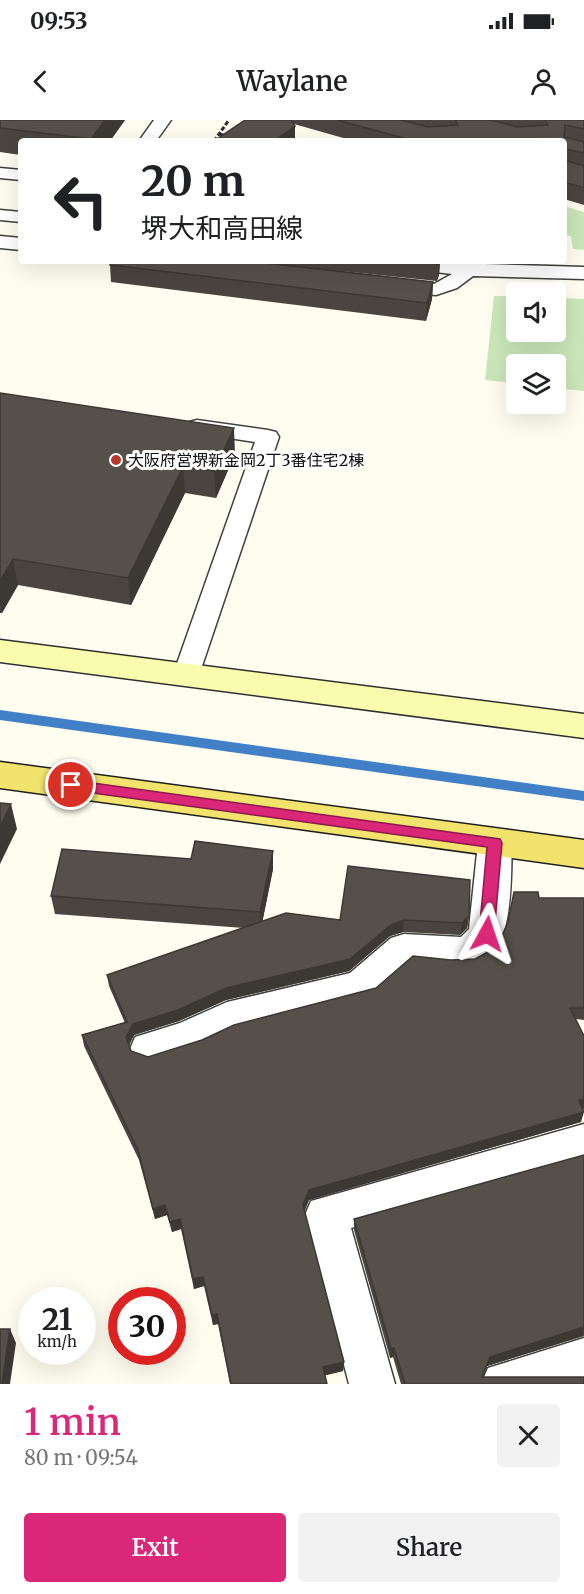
<!DOCTYPE html>
<meta charset="utf-8">
<style>
body{margin:0;font-family:Merriweather,"Noto Sans JP",serif;background:#f2f2f2;color:#202124;height:100vh;display:flex;flex-direction:column;font-size:22px;white-space:nowrap}
*{box-sizing:border-box;margin:0}
p{font-size:20px;color:#757577}
.icon{flex:none;width:33px;height:33px;fill:none;stroke:currentColor;stroke-width:2;stroke-linecap:round;stroke-linejoin:round}
.map{position:relative;height:1264px;overflow:hidden}
.details{display:flex;flex-direction:column;background:#fff;flex:1}
.details>*{flex:none}
.hud{position:absolute;left:18px;top:18px;width:549px;height:126px;border-radius:6px;box-shadow:0 6px 24px #0002;background:#fff;color:#202124;overflow:hidden}
.tools{position:absolute;left:506px;top:162px;display:grid;gap:12px}
.tools a{display:grid;place-items:center;width:60px;height:60px;border-radius:6px;background:#fff;box-shadow:0 6px 24px #0002;font-size:30px}
.speed{position:absolute;left:18px;top:1167px;display:flex;gap:12px;font-size:30px;font-weight:700;text-align:center}
.speed>*{display:grid;place-content:center;width:78px;height:78px;border-radius:50%;background:#fff;box-shadow:0 6px 24px #0002;line-height:1}
.speed small{font-size:15px;font-weight:400}
.speed .limit{border:9px solid #d22;background:#fff;color:#111}
.pin{position:absolute;display:grid;place-items:center;width:51px;height:51px;color:#fff;margin:-26px;border:3px solid #fff;border-radius:50%;box-shadow:0 2px 6px #0007}
.me{position:absolute;width:66px;margin:-33px;rotate:5deg;stroke-linejoin:round;filter:drop-shadow(0 0 4px #0008)}
.turn{display:flex;align-items:center;gap:21px;height:126px;padding:0 24px;font-size:27px}
.turn .icon{width:78px;height:78px;stroke-width:2.5}
.turn b{display:block;font-size:42px;line-height:51px}
.round{display:grid;place-items:center;flex:none;width:63px;height:63px;border-radius:6px;background:#f2f2f2}
.overview{display:flex;align-items:center;justify-content:space-between;height:102px;padding:0 24px}
h1{font-size:36px;font-weight:600;line-height:45px;color:#db2777}
.action{display:flex;gap:12px;margin-top:auto;padding:12px 24px}
.action a{flex:1;height:69px;border-radius:6px;background:#db2777;color:#fff;font-size:24px;font-weight:600;line-height:69px;text-align:center}
.action a+a{background:#f2f2f2;color:#202124}
.status{display:flex;justify-content:space-between;align-items:center;height:42px;padding:0 30px;background:#fff;direction:ltr}
.status svg{height:16px;fill:currentColor}
header{display:flex;justify-content:space-between;align-items:center;height:78px;padding:0 24px;background:#fff;font-size:27px;font-weight:600}
.map>svg:first-child{display:block}
.green{fill:#cbe7ba}
.lines{fill:none;stroke-linecap:round;stroke-linejoin:round}
.stream{fill:#417fc6;fill-rule:evenodd}
.lane-casing{stroke:#414141;stroke-width:3}
.street-casing{stroke:#414141;stroke-width:3}
.secondary-casing{stroke:#303030;stroke-width:3}
.primary-casing{stroke:#1f1f1f;stroke-width:3}
.path{stroke:#303030;stroke-width:3;stroke-dasharray:4.5 2;stroke-linecap:butt}
.lane{fill:#fff;fill-rule:evenodd}
.street{fill:#fff;fill-rule:evenodd}
.secondary{fill:#f9fbad;fill-rule:evenodd}
.primary{fill:#f1e36c;fill-rule:evenodd}
.wall{fill:#4a4540}
.shaded-wall{fill:#3c3834}
.building{fill:#56504a;stroke:#3c3834;stroke-width:1.5}
.route{fill:#db2777;stroke:#8e194d;stroke-width:1.5}
.poi-dot{fill:#b7392d;stroke:#fff;stroke-width:2}
.labels{text-anchor:middle;dominant-baseline:central;stroke-width:6;stroke-linejoin:round;paint-order:stroke}
.poi-label{font-size:16px;fill:#0e0e0e;stroke:#fff;text-anchor:start}
</style>
<div class="status"><b>09:53</b><svg viewBox="0 0 49 12"><path d="M0 12V9h3v3zM5 12V6h3v6zM10 12V3h3v9zM15 12V0h3v12zM26 1h20v11H26zM47 4h2v5h-2z"/></svg></div>
<header><svg class="icon" aria-label="back" viewBox="0 0 24 24"><path d="M15 5l-7 7 7 7"/></svg>Waylane<svg class="icon" aria-label="person" viewBox="0 0 24 24"><circle cx="12" cy="8" r="4"/><path d="M4 21q1-7 8-7t8 7"/></svg></header>
<div class="map">
<svg width="584" height="1264" viewBox="0 0 584 1264">
<rect width="100%" height="100%" fill="#fefdef"/>
<g class="green">
<path d="M564 86 584 92V130L573 129 571 116 564 115Z"/>
<path d="M494 176H516V212H555V178L584 179V271L555 268V244H516V263L485 260Z"/>
</g>
<g class="lines">
<path class="stream" d="M0 590 584 671V681L0 600Z"/>
<defs>
<g id="lane">
<path d="M154 0H171L156 21H139Z"/>
<path d="M0 48 21 50V60L0 58Z"/>
<path d="M0 90 21 92V102L0 100Z"/>
<path d="M0 116 21 118V130L0 128Z"/>
<path d="M385 141 584 147V159L473 156 457 168 436 175 390 171 387 167 397 161 434 164 452 154 394 147Z"/>
<path d="M197 300 268 310 276 312 279 317 199 555 195 561 186 564 177 561 173 555 255 322 189 312 186 307 189 302Z"/>
</g>
<g id="street">
<path d="M495 709 507 713 512 723C510 758 516 838 472 848 454 852 430 846 411 845L374 877 361 882 234 914 202 929 149 946 135 941 130 929 135 917 180 903 227 882 350 853 391 818 404 814 461 817 469 809 478 723 483 713Z"/>
<path d="M584 1004V1042L351 1108 395 1264H349L305 1095 311 1081Z"/>
<path d="M584 1218V1264H481L488 1248Z"/>
</g>
<path id="secondary" d="M0 520 584 594V618L0 542Z"/>
<path id="primary" d="M0 642 584 720V748L0 668Z"/>
</defs>
<use href="#lane" class="lane-casing"/>
<use href="#street" class="street-casing"/>
<use href="#secondary" class="secondary-casing"/>
<use href="#primary" class="primary-casing"/>
<g class="path">
<path d="M219 14 228 16"/>
<path d="M214 21 229 0"/>
</g>
<use href="#lane" class="lane"/>
<use href="#street" class="street"/>
<use href="#secondary" class="secondary"/>
<use href="#primary" class="primary"/>
</g>
<g class="wall">
<path d="M0 0H125L110 21H21V35L0 32Z"/>
<path d="M245 0H584V85L564 79V21H354L294 4Z"/>
<path d="M112 141H440L439 155 437 161 331 150 433 162 432 179 426 201 111 162 110 145Z"/>
<path d="M0 273 235 334 216 378 185 373 131 485 18 465 2 493H0Z"/>
<path d="M191 739 273 749 262 802 469 796 467 808 460 815 403 812 390 816 349 851 226 880 179 901 134 915 129 925 131 931 148 937 376 868 451 840 475 839 490 831 539 778H584V900L576 899 583 989 581 1002 309 1080 304 1091 344 1242 343 1251 325 1255 327 1264H230L218 1204 213 1205 204 1166 194 1169 181 1109 172 1112 167 1095 155 1099 139 1040 84 926 82 915 125 903 109 866 107 855 244 808 55 794 51 776Z"/>
<path d="M584 1035V1216L487 1246 483 1257 584 1264H401L393 1237 390 1238 354 1110V1099Z"/>
</g>
<g class="shaded-wall">
<path d="M105 0H125L110 21H92L91 19Z"/>
<path d="M295 6V21H274Z"/>
<path d="M440 141 439 155 437 161 439 144Z"/>
<path d="M433 162 432 179 426 201 427 183Z"/>
<path d="M234 308 235 334 216 378 214 351Z"/>
<path d="M183 347 185 373 131 485 128 458Z"/>
<path d="M13 439 18 465 2 493 0 483V461Z"/>
<path d="M11 684 17 709 0 744V707Z"/>
<path d="M273 731V749L261 809 260 792Z"/>
<path d="M469 796 467 808 460 815 462 803Z"/>
<path d="M404 800 403 812 390 816 349 851 226 880 179 901 134 915 128 928 126 917 133 904 391 805Z"/>
<path d="M584 979V989L576 992 579 981Z"/>
<path d="M584 992 581 1002 309 1080 303 1096V1085L309 1070Z"/>
<path d="M165 1085 167 1095 155 1099 153 1089Z"/>
<path d="M180 1099 181 1109 172 1112 170 1102Z"/>
<path d="M203 1157 204 1166 194 1169 193 1159Z"/>
<path d="M217 1194 218 1204 213 1205 212 1195Z"/>
<path d="M584 1207 583 1216 487 1246 480 1264 490 1237Z"/>
<path d="M10 1209 16 1223 10 1264H2Z"/>
<path d="M394 1228 393 1237 390 1238 391 1229Z"/>
<path d="M344 1242 343 1251 323 1256V1247Z"/>
</g>
<g class="building">
<path d="M0 0H105L91 19 0 8Z"/>
<path d="M245 0H291L295 6 274 21H214Z"/>
<path d="M337 0H401L428 7 458 5 455 0H491L517 7 548 5 545 0H584V9L565 5 564 17 584 22V33L565 29 564 40 584 46V68L564 62V21H414Z"/>
<path d="M112 141H248L433 162 427 183 110 145Z"/>
<path d="M409 141H440L439 144Z"/>
<path d="M0 273 234 308 214 351 183 347 128 458 13 439 0 461Z"/>
<path d="M0 683 11 684 0 707Z"/>
<path d="M195 721 273 731 260 792 51 776 62 729 191 739Z"/>
<path d="M348 746 470 760 469 796 462 803 404 800 391 805 350 839 226 868 178 890 133 904 126 917 131 931 148 937 202 920 234 905 376 868 413 836 451 840 475 839 490 831 501 818 508 802 514 772H538L539 778H584V888H570L584 916V979L579 981 584 992 309 1070 303 1085 344 1242 323 1247 327 1264H231L217 1194 212 1195 203 1157 193 1159 180 1099 170 1102 165 1085 153 1089 138 1030 82 915 127 902 107 855 286 793 340 800Z"/>
<path d="M584 1035V1207L490 1237 482 1257H584V1264H405L394 1228 391 1229 354 1099Z"/>
<path d="M0 1209H10L2 1264H0Z"/>
</g>
<path class="route" d="M71 660 500 719 502 723 494 814 487 821 479 814 487 727 71 670 64 665Z"/>
<circle class="poi-dot" cx="116" cy="340" r="6"/>
<g class="labels">
<g class="poi-label">
<text x="128" y="340">大阪府営堺新金岡2丁3番住宅2棟</text>
</g>
</g>
</svg>
<div class="tools">
<a><svg class="icon" aria-label="sound" viewBox="0 0 24 24"><path d="M4 9h4l5-4v14l-5-4H4zM17 9q2 3 0 6"/></svg></a>
<a><svg class="icon" aria-label="layers" viewBox="0 0 24 24"><path d="M12 4l9 5-9 5-9-5zM3 14l9 5 9-5"/></svg></a>
</div>
<div class="speed"><div>21<small>km/h</small></div><div class="limit">30</div></div>
<div class="pin" style="left:71px;top:665px;background:#d93025"><svg class="icon" aria-label="arrive" viewBox="0 0 24 24"><path d="M6 21V4h12l-3 4 3 4H6"/></svg></div>
<svg class="me" style="left:487px;top:814px" viewBox="-20 -20 40 40"><path d="M0-17L14 15 0 8-14 15z" fill="#db2777" stroke="#fff" stroke-width="4"/></svg>
<div class="hud">
<div class="turn"><svg class="icon" aria-label="left" viewBox="0 0 24 24"><path d="M17 20v-9H6M10 6l-5 5 5 5"/></svg><div><b>20 m</b>堺大和高田線</div></div>
</div>
</div>
<section class="details">
<div class="overview"><div><h1>1 min</h1><p>80 m · 09:54</p></div><a class="round"><svg class="icon" aria-label="close" viewBox="0 0 24 24"><path d="M6 6l12 12M18 6L6 18"/></svg></a></div>
<div class="action"><a>Exit</a><a>Share</a></div>
</section>
